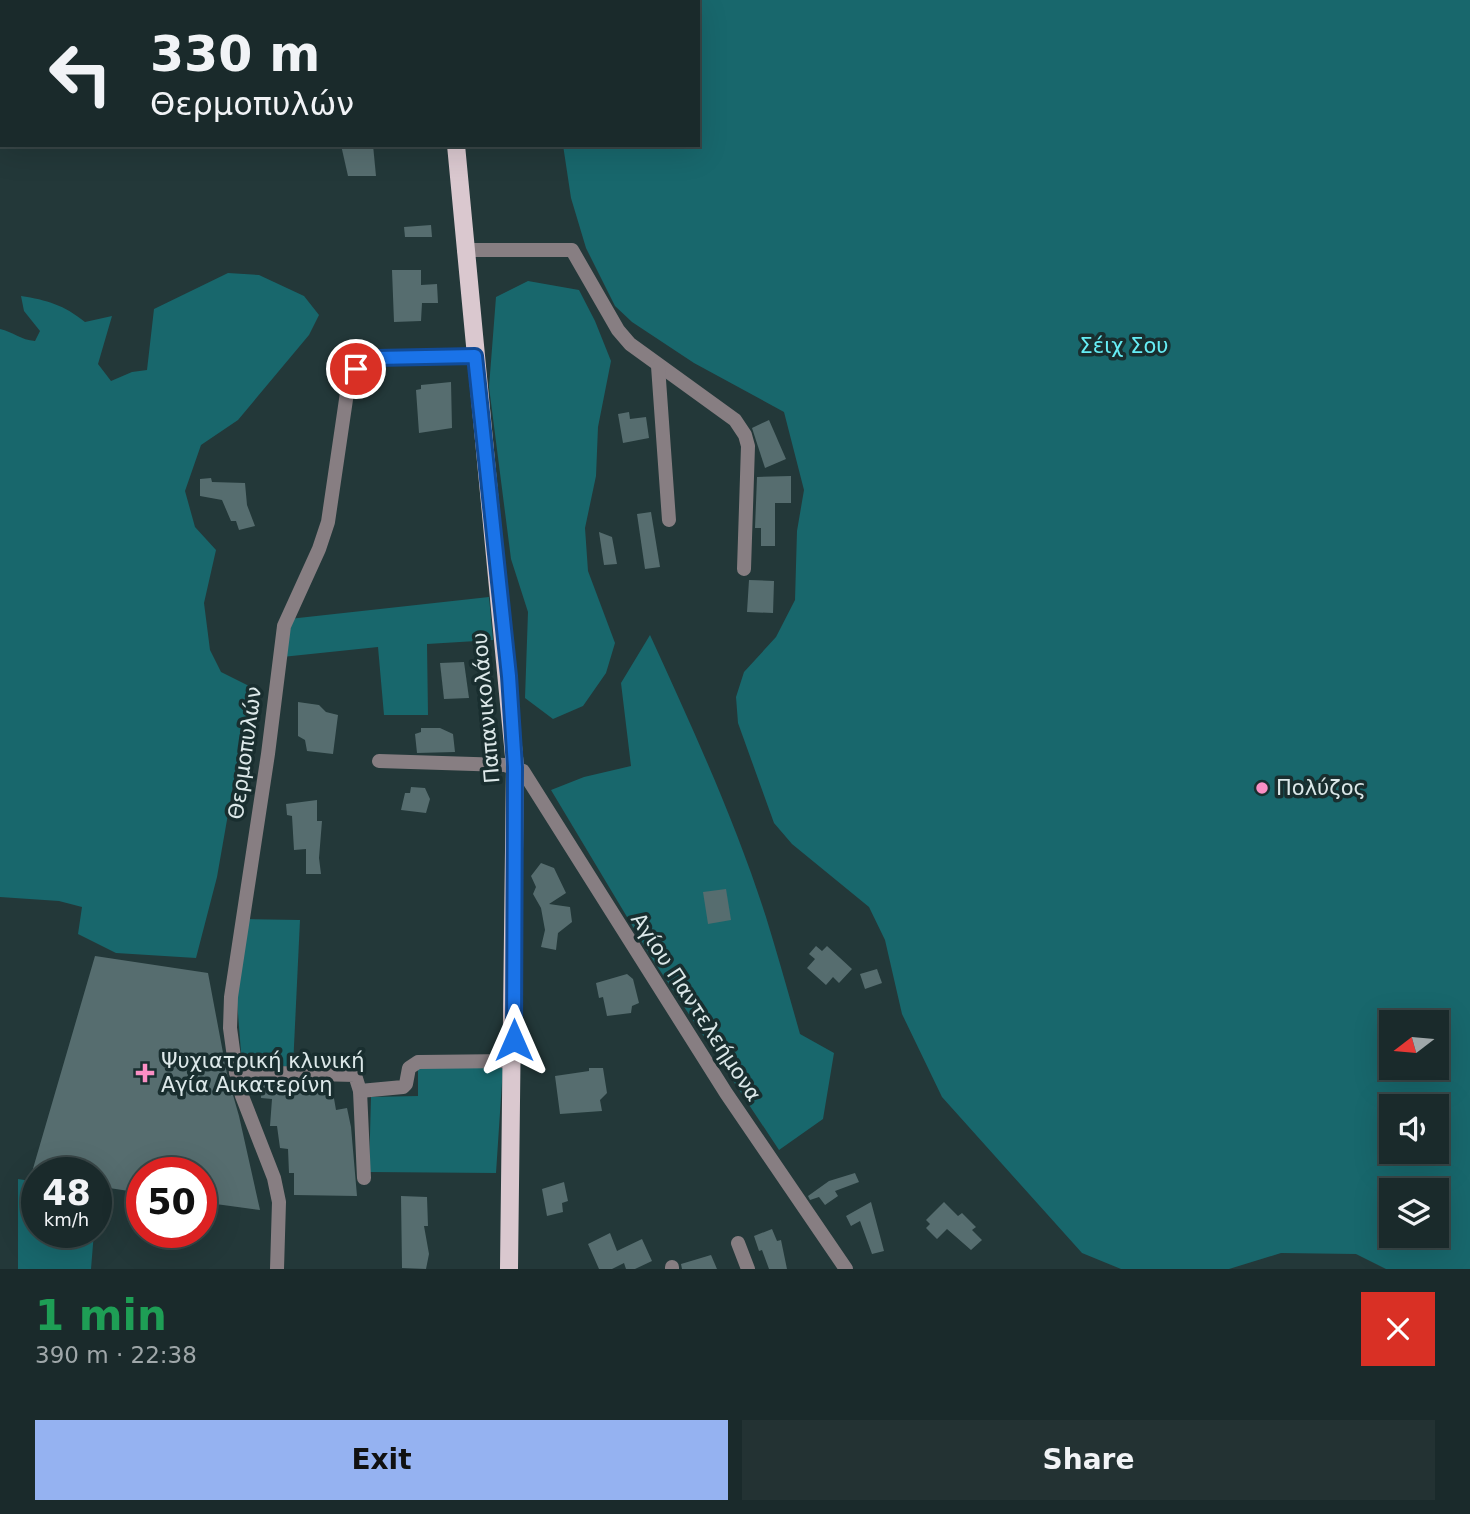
<!DOCTYPE html>
<meta charset="utf-8">
<style>
body{margin:0;font-family:"DejaVu Sans",sans-serif;background:#233233;color:#f1f3f6;height:100vh;display:flex;flex-direction:column;font-size:26px;white-space:nowrap}
*{box-sizing:border-box;margin:0}
p{font-size:23px;color:#9fa7a9}
.icon{flex:none;width:38px;height:38px;fill:none;stroke:currentColor;stroke-width:2;stroke-linecap:round;stroke-linejoin:round}
.map{position:relative;height:1269px;overflow:hidden}
.drawer{display:flex;flex-direction:column;background:#1a2a2b;flex:1}
.drawer>*{flex:none}
.banner{position:absolute;left:0px;top:0px;width:700px;height:147px;box-shadow:0 7px 28px #0002,0 0 0 2px #384647;background:#1a2a2b;color:#f1f3f6;overflow:hidden}
.needle{width:46px;rotate:254deg}
.fabs{position:absolute;left:1379px;top:1010px;display:grid;gap:14px}
.fabs a{display:grid;place-items:center;width:70px;height:70px;border-radius:0px;background:#1a2a2b;box-shadow:0 7px 28px #0002,0 0 0 2px #384647;font-size:35px}
.speed{position:absolute;left:21px;top:1157px;display:flex;gap:14px;font-size:35px;font-weight:700;text-align:center}
.speed>*{display:grid;place-content:center;width:91px;height:91px;border-radius:50%;background:#1a2a2b;box-shadow:0 7px 28px #0002,0 0 0 2px #384647;line-height:1}
.speed small{font-size:18px;font-weight:400}
.speed .limit{border:10px solid #d22;background:#fff;color:#111}
.pin{position:absolute;display:grid;place-items:center;width:60px;height:60px;color:#fff;margin:-30px;border:4px solid #fff;border-radius:50%;box-shadow:0 2px 7px #0007}
.me{position:absolute;width:77px;margin:-38px;rotate:0deg;stroke-linejoin:round;filter:drop-shadow(0 0 5px #0008)}
.turn{display:flex;align-items:center;gap:24px;height:147px;padding:0 35px;font-size:32px}
.turn .icon{width:91px;height:91px;stroke-width:2.5}
.turn b{display:block;font-size:49px;line-height:60px}
.round{display:grid;place-items:center;flex:none;width:74px;height:74px;border-radius:0px;background:#233233}
.head{display:flex;align-items:center;justify-content:space-between;height:119px;padding:0 35px}
h1{font-size:42px;font-weight:800;line-height:52px;color:#1e9e55}
.action{display:flex;gap:14px;margin-top:auto;padding:14px 35px}
.action a{flex:1;height:80px;border-radius:0px;background:#95b2f1;color:#111;font-size:28px;font-weight:800;line-height:80px;text-align:center}
.action a+a{background:#233233;color:#f1f3f6}
.map>svg:first-child{display:block}
.green{fill:#18676c;fill-rule:evenodd}
.building{fill:#566d6f}
.lines{fill:none;stroke-linecap:round;stroke-linejoin:round}
.minor{stroke:#877e82;stroke-width:14}
.major{stroke:#dac8cf;stroke-width:18}
.route-casing{stroke:#114b97;stroke-width:18}
.route{stroke:#1a73e8;stroke-width:12}
.poi-dot{fill:#fb8fc4;stroke:#192e2f;stroke-width:2.5}
.labels{text-anchor:middle;dominant-baseline:central;stroke-width:7;stroke-linejoin:round;paint-order:stroke}
.park-label{font-size:21px;fill:#66edf5;stroke:#192e2f}
.street-label{font-size:21px;fill:#dce8e9;stroke:#192e2f}
.poi-label{font-size:21px;fill:#dce8e9;stroke:#192e2f;text-anchor:start}
</style>
<div class="map">
<svg width="1470" height="1269" viewBox="0 0 1470 1269">
<rect width="100%" height="100%" fill="#233839"/>
<g class="green">
<path d="M594 0H1470V1269H1386L1356 1254 1281 1253 1229 1269H1121L1082 1253 942 1097 902 1014 885 940 869 907 792 844 774 823 738 723 736 697 744 672 776 637 795 600 797 531 804 490 784 412 694 363 632 322 615 306 586 248 571 198 563 145H698V2ZM1437 1022V1068H1391V1022ZM1437 1106V1152H1391V1106ZM1437 1190V1236H1391V1190Z"/>
<path d="M228 273 259 275 304 296 319 315 309 335 238 420 201 445 185 491 195 527 216 550 204 603 210 650 221 672 259 691 241 740 217 877 196 958 116 953 78 934 82 907 59 901 0 897V329C13 332 21 340 35 341L40 331 24 311 21 296C47 300 64 305 85 322L112 316 98 364 111 381 132 372 147 370 154 309Z"/>
<path d="M528 281 579 290 595 321 611 361 598 427 596 476 585 528 588 571 615 643 606 673 583 706 553 719 525 698 528 612 511 559 489 387 496 297Z"/>
<path d="M489 597 493 640 427 644 428 715H384L378 647 282 657 289 619Z"/>
<path d="M650 635C692 727 735 820 766 917 778 956 789 995 800 1034L834 1053 823 1119 779 1150 651 957 551 790 584 777 631 766 621 683Z"/>
<path d="M245 919 300 920 293 1067 242 1065 237 1001Z"/>
<path d="M418 1067H503L496 1173 369 1172 371 1097 418 1096Z"/>
<path d="M18 1179 37 1182V1232H94L91 1269H18Z"/>
</g>
<g class="building">
<path d="M341 145H373L376 176H348Z"/>
<path d="M431 225 432 237H405L404 227Z"/>
<path d="M392 270H421V285L437 284 438 303H422L421 321 394 322Z"/>
<path d="M451 382 452 428 419 433 416 390 421 389V385Z"/>
<path d="M629 412 630 419 646 417 649 438 623 443 618 414Z"/>
<path d="M769 420 786 459 765 468 752 428Z"/>
<path d="M791 476V503H775V546H761V528H755L757 477Z"/>
<path d="M211 478 212 482 245 483 247 505 255 526 239 530 236 521H231L222 500 200 496V479Z"/>
<path d="M651 512 660 567 645 569 637 514Z"/>
<path d="M599 532 612 537 617 564 604 565Z"/>
<path d="M749 580 774 581 773 613 747 612Z"/>
<path d="M464 662 469 698 444 699 440 663Z"/>
<path d="M298 702 319 705 326 712 338 715 333 754 307 751 305 740 298 736Z"/>
<path d="M421 728H440L453 734 455 752 417 753 415 734 421 732Z"/>
<path d="M411 787 425 788 430 799 426 813 401 810 405 793H410Z"/>
<path d="M317 800V821H322L319 858 321 874H306V849L294 850 292 816 287 815 286 804Z"/>
<path d="M541 863 554 868 566 893 549 904 570 907 572 922 558 933 556 950 541 947 545 930 541 908 533 894 536 887 531 876Z"/>
<path d="M726 889 731 920 708 924 703 892Z"/>
<path d="M816 946 822 951 827 946 852 969 839 983 833 977 826 985 807 968 815 959 809 954Z"/>
<path d="M95 956 208 973 227 1074 239 1116 260 1210 201 1202V1172H142V1193L96 1186V1172H32Z"/>
<path d="M877 969 882 983 865 989 860 974Z"/>
<path d="M627 974 633 979 639 1003 632 1006 631 1013 607 1016 603 997 599 998 596 983Z"/>
<path d="M589 1068H603L607 1093 600 1100 602 1111 560 1114 555 1076 589 1071Z"/>
<path d="M262 1082 332 1087 336 1110 347 1108 351 1127 357 1196 294 1195V1173H289L288 1149 280 1148 277 1126H270L272 1099 261 1098Z"/>
<path d="M855 1173 859 1182 835 1191 838 1196 825 1205 819 1197 810 1200 808 1196 829 1181Z"/>
<path d="M564 1182 568 1201 562 1203 563 1212 547 1216 542 1189Z"/>
<path d="M401 1196 427 1197 428 1226H424L429 1254 426 1269 402 1268Z"/>
<path d="M871 1202 884 1251 872 1254 860 1221 851 1226 846 1216Z"/>
<path d="M944 1202 958 1216 962 1213 976 1227 972 1230 982 1240 971 1250 947 1229 937 1239 926 1228 930 1224 926 1220Z"/>
<path d="M772 1229 777 1241 781 1240 787 1269H769L762 1250 759 1251 754 1236Z"/>
<path d="M610 1233 617 1251 642 1239 652 1261 635 1269H626L624 1263 612 1269H599L588 1244Z"/>
<path d="M711 1255 717 1269H682L681 1264Z"/>
</g>
<g class="lines">
<g class="minor">
<path d="M133 2 138 0"/>
<path d="M0 11 2 12"/>
<path d="M0 140 2 138"/>
<path d="M464 250H572L618 330 630 344 735 420 745 435 748 446 744 569"/>
<path d="M658 366 669 520"/>
<path d="M379 761 505 765 523 771 726 1093 846 1269"/>
<path d="M236 1072 355 1075 360 1091 364 1178"/>
<path d="M360 1091 403 1087 406 1084 409 1068 418 1062 514 1061"/>
<path d="M738 1243 748 1269"/>
<path d="M672 1267V1269"/>
<path d="M277 1269 279 1202 274 1178 242 1096 236 1072 230 1028 231 997 268 754 284 626 319 549 328 522 349 379 356 369 376 358 475 356"/>
</g>
<g class="major">
<path d="M445 0V2"/>
<path d="M456 145 515 767 509 1269"/>
</g>
</g>
<g class="lines">
<defs>
<path id="route" d="M356 369 376 358 475 356 509 676 515 767 514 1040"/>
</defs>
<use href="#route" class="route-casing"/>
<use href="#route" class="route"/>
</g>
<g class="poi-dot">
<circle cx="1262" cy="788" r="7"/>
<path d="M141.5 1062.5h7v7h7v7h-7v7h-7v-7h-7v-7h7z"/>
</g>
<g class="labels">
<g class="park-label">
<text x="1124" y="346">Σέιχ Σου</text>
</g>
<g class="street-label">
<text transform="translate(486 708) rotate(-95)">Παπανικολάου</text>
<text transform="translate(245 753) rotate(-82)">Θερμοπυλών</text>
<text transform="translate(696 1007) rotate(57)">Αγίου Παντελεήμονα</text>
</g>
<g class="poi-label">
<text x="1276" y="788">Πολύζος</text>
<text x="161" y="1061">Ψυχιατρική κλινική<tspan x="161" dy="24">Αγία Αικατερίνη</tspan></text>
</g>
</g>
</svg>
<div class="fabs">
<a><svg class="needle" viewBox="-14 -14 28 28"><path d="M0-13l5 13h-10z" fill="#e53935"/><path d="M0 13l5-13h-10z" fill="#9fa7a9"/></svg></a>
<a><svg class="icon" aria-label="sound" viewBox="0 0 24 24"><path d="M4 9h4l5-4v14l-5-4H4zM17 9q2 3 0 6"/></svg></a>
<a><svg class="icon" aria-label="layers" viewBox="0 0 24 24"><path d="M12 4l9 5-9 5-9-5zM3 14l9 5 9-5"/></svg></a>
</div>
<div class="speed"><div>48<small>km/h</small></div><div class="limit">50</div></div>
<div class="pin" style="left:356px;top:369px;background:#d93025"><svg class="icon" aria-label="arrive" viewBox="0 0 24 24"><path d="M6 21V4h12l-3 4 3 4H6"/></svg></div>
<svg class="me" style="left:514px;top:1040px" viewBox="-20 -20 40 40"><path d="M0-17L14 15 0 8-14 15z" fill="#1a73e8" stroke="#fff" stroke-width="4"/></svg>
<div class="banner">
<div class="turn"><svg class="icon" aria-label="left" viewBox="0 0 24 24"><path d="M17 20v-9H6M10 6l-5 5 5 5"/></svg><div><b>330 m</b>Θερμοπυλών</div></div>
</div>
</div>
<section class="drawer">
<div class="head"><div><h1>1 min</h1><p>390 m · 22:38</p></div><a class="round" style="background:#d93025;color:#fff"><svg class="icon" aria-label="close" viewBox="0 0 24 24"><path d="M6 6l12 12M18 6L6 18"/></svg></a></div>
<div class="action"><a>Exit</a><a>Share</a></div>
</section>
